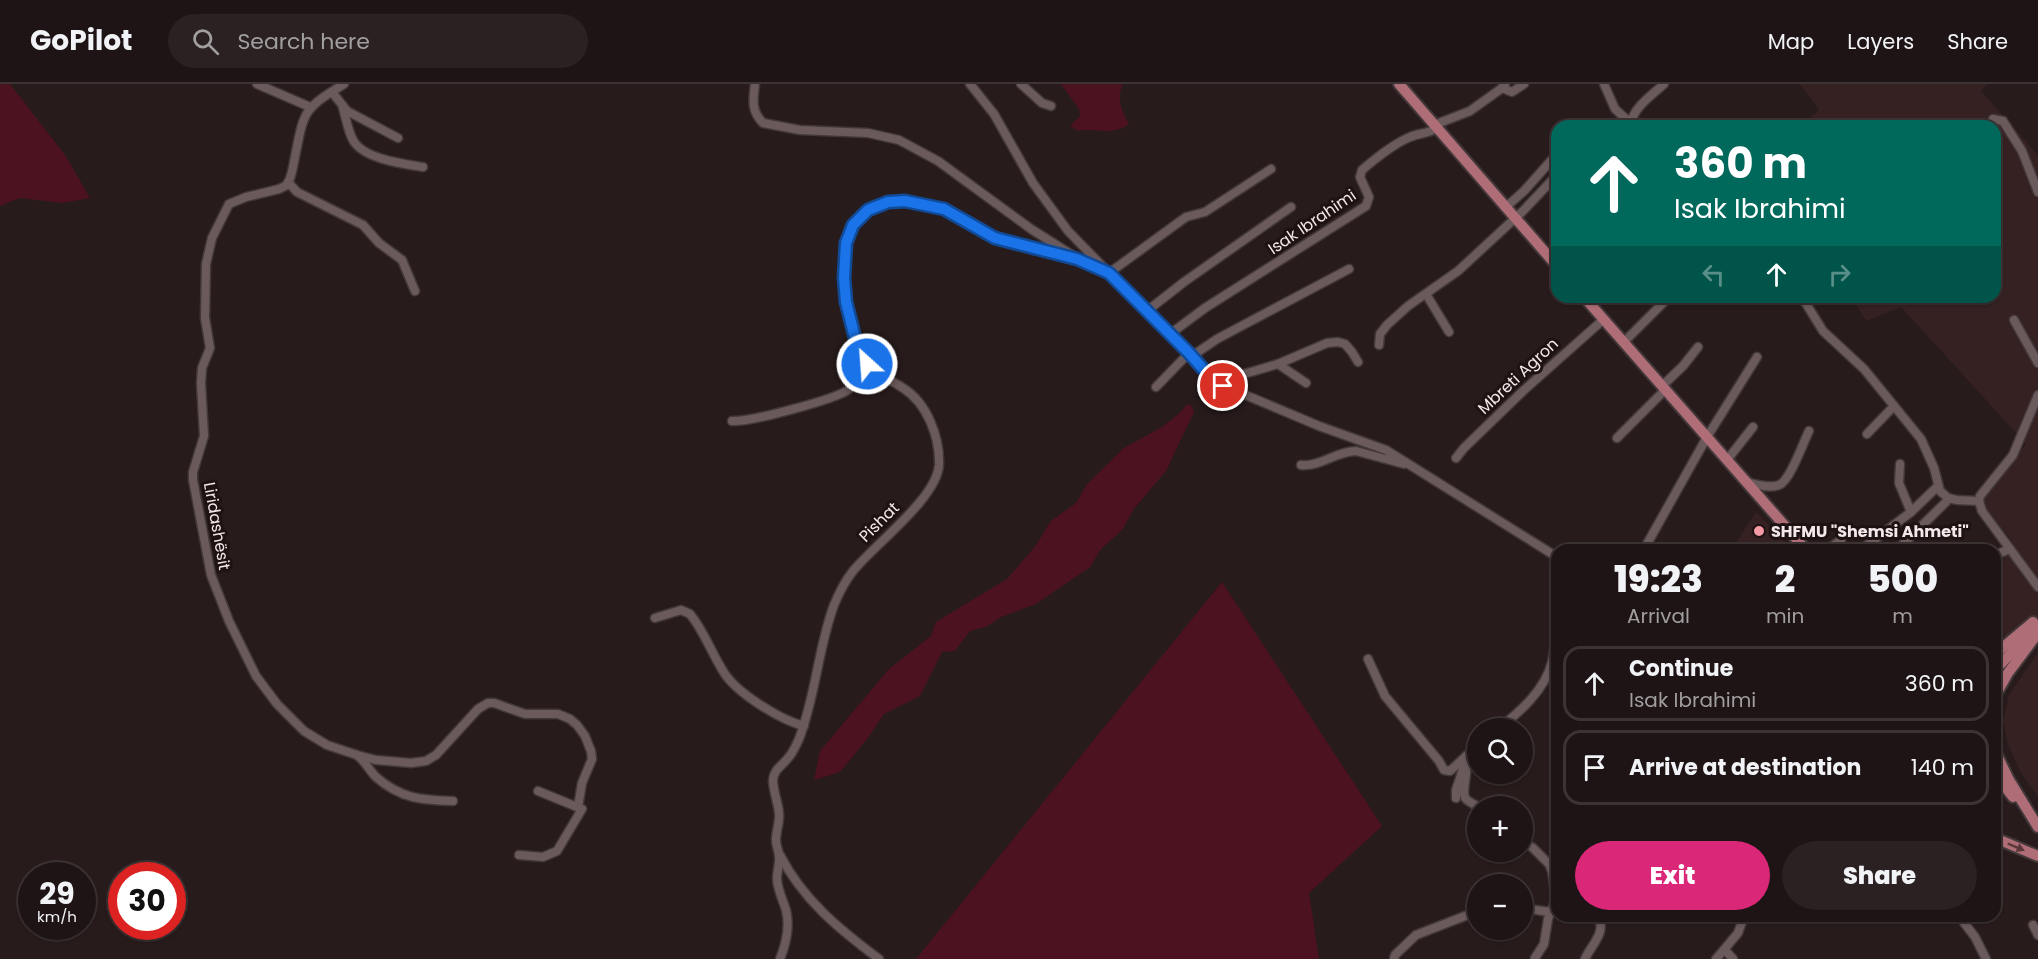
<!DOCTYPE html>
<meta charset="utf-8">
<style>
body{margin:0;font-family:Poppins,sans-serif;background:#2b2122;color:#f1f3f6;height:100vh;display:flex;flex-direction:column;font-size:22px;white-space:nowrap}
*{box-sizing:border-box;margin:0}
p{font-size:20px;color:#a19ea0}
.icon{flex:none;width:33px;height:33px;fill:none;stroke:currentColor;stroke-width:2;stroke-linecap:round;stroke-linejoin:round}
.map{position:relative;flex:1;overflow:hidden}
.panel{position:absolute;left:1551px;top:460px;width:450px;height:378px;display:flex;flex-direction:column;background:#1e1415;border-radius:18px;box-shadow:0 2px 4px #0004,0 0 0 2px #3c3334}
.panel>*{flex:none}
.top-card{position:absolute;left:1551px;top:36px;width:450px;height:183px;border-radius:18px;box-shadow:0 2px 4px #0004,0 0 0 2px #3c3334;background:#00695c;color:#fff;overflow:hidden}
.tools{position:absolute;left:1467px;top:634px;display:grid;gap:12px}
.tools a{display:grid;place-items:center;width:66px;height:66px;border-radius:50%;background:#1e1415;box-shadow:0 2px 4px #0004,0 0 0 2px #3c3334;font-size:30px}
.speed{position:absolute;left:18px;top:778px;display:flex;gap:12px;font-size:30px;font-weight:700;text-align:center}
.speed>*{display:grid;place-content:center;width:78px;height:78px;border-radius:50%;background:#1e1415;box-shadow:0 2px 4px #0004,0 0 0 2px #3c3334;line-height:1}
.speed small{font-size:15px;font-weight:400}
.speed .limit{border:9px solid #d22;background:#fff;color:#111}
.pin{position:absolute;display:grid;place-items:center;width:51px;height:51px;color:#fff;margin:-26px;border:3px solid #fff;border-radius:50%;box-shadow:0 2px 6px #0007}
.me{position:absolute;width:66px;margin:-33px;rotate:334deg;stroke-linejoin:round;filter:drop-shadow(0 0 4px #0008)}
.turn{display:flex;align-items:center;gap:21px;height:126px;padding:0 24px;font-size:27px}
.turn .icon{width:78px;height:78px;stroke-width:2.5}
.turn b{display:block;font-size:42px;line-height:51px}
.lanes{display:flex;align-items:center;height:57px;padding:0 24px;background:#0003;justify-content:center;gap:30px;direction:ltr}
.lanes .off{opacity:.35}
.eta{display:flex;justify-content:space-evenly;align-items:center;height:102px;text-align:center}
.eta b{font-size:36px;font-weight:800;line-height:42px}
.cta{display:flex;gap:12px;margin-top:auto;padding:12px 24px}
.cta a{flex:1;height:69px;border-radius:36px;background:#db2777;color:#fff;font-size:24px;font-weight:800;line-height:69px;text-align:center}
.cta a+a{background:#2b2122;color:#f1f3f6}
ul{padding:0;list-style:none}
li{display:flex;align-items:center;gap:18px;height:75px;margin:0 12px 9px;padding:0 12px;border:3px solid #3c3334;border-radius:18px}
li div{flex:1}
li b{display:block;font-size:22px}
li em{font-style:normal}
header{display:flex;align-items:center;gap:36px;box-sizing:border-box;height:84px;padding:0 30px;background:#1e1415;border-bottom:2px solid #3c3334}
header strong{font-size:28px}
nav{display:flex;gap:33px;margin-inline-start:auto;font-size:21px}
.search{width:420px;height:54px;background:#2b2122;display:flex;align-items:center;gap:15px;box-sizing:border-box;padding:0 21px;border-radius:33px;color:#a19ea0;font-size:22px}
.map>svg:first-child{display:block}
.built{fill:#352022}
.green{fill:#4c121f}
.lines{fill:none;stroke-linecap:round;stroke-linejoin:round}
.minor-casing{stroke:#433839;stroke-width:11}
.major-casing{stroke:#433839;stroke-width:14}
.minor{stroke:#6b5a5b;stroke-width:8}
.major{stroke:#af6e77;stroke-width:10}
.oneway{fill:#59373b}
.route-casing{stroke:#114b97;stroke-width:15}
.route{stroke:#1a73e8;stroke-width:10}
.poi-dot{fill:#f49aa5;stroke:#1f1213;stroke-width:2}
.labels{text-anchor:middle;dominant-baseline:central;stroke-width:6;stroke-linejoin:round;paint-order:stroke}
.street-label{font-size:16px;fill:#f4e9ea;stroke:#1f1213}
.poi-label{font-size:16px;font-weight:bold;fill:#f4e9ea;stroke:#1f1213;text-anchor:start}
</style>
<header>
<strong>GoPilot</strong>
<div class="search"><svg class="icon" aria-label="search" viewBox="0 0 24 24"><circle cx="10" cy="10" r="6"/><path d="M15 15l6 6"/></svg>Search here</div>
<nav><a>Map</a><a>Layers</a><a>Share</a></nav>
</header>
<div class="map">
<svg width="2038" height="875" viewBox="0 0 2038 875">
<rect width="100%" height="100%" fill="#281b1c"/>
<g class="built">
<path d="M1800 0H1987L1981 7 2038 71V552L1995 590 1994 466 2012 457 1987 426 1984 413 2026 360 1901 223 1866 237 1852 213H1995V42H1801L1819 26Z"/>
<path d="M1756 428 1793 466H1731Z"/>
<path d="M2038 568V713L2021 689 2008 661 2003 637 2009 611Z"/>
</g>
<g class="green">
<path d="M0 0H10L65 71 90 114 63 119 20 114 0 122Z"/>
<path d="M1061 0H1123C1116 15 1122 27 1129 40 1110 53 1098 43 1078 47L1070 42 1080 32 1079 25Z"/>
<path d="M1187 320 1192 322 1194 328 1166 387 1133 426 1123 445 1101 465 1090 483 1036 520 1001 533 986 543 970 547 955 567 942 568 920 612 884 630 867 655 840 688 814 696 820 667 889 585 931 552 936 538 1007 495 1034 464 1051 437 1076 419 1087 400 1124 364 1162 343 1181 328Z"/>
<path d="M1222 498 1382 742 1309 809 1319 875H916Z"/>
</g>
<g class="lines">
<defs>
<g id="minor">
<path d="M257 0 310 23"/>
<path d="M344 0C303 25 304 27 295 73 293 82 292 93 287 101L279 105 246 113 229 120 212 154 206 180 205 234 210 264 202 284 201 299 204 352 193 388V396L211 491 229 537 256 592 277 620 304 647 327 661 357 671 376 676 411 679 426 677 436 671 478 625 488 619H494L525 630H558L570 635 577 641 585 652 591 667 592 675 582 699 578 723"/>
<path d="M755 0C753 16 751 27 763 39L800 46 868 49 899 56 938 77 1031 145 1072 171"/>
<path d="M970 0 994 30 1033 99 1068 147 1217 299 1319 342 1386 366 1557 473"/>
<path d="M1021 0 1042 19 1051 22"/>
<path d="M1604 0 1615 25 1634 42"/>
<path d="M1502 4 1512 8 1524 0"/>
<path d="M332 8 347 27 398 54"/>
<path d="M343 24C346 34 348 47 353 56 363 75 404 80 423 83"/>
<path d="M1993 35 2003 37 2022 67 2038 108"/>
<path d="M1631 39C1634 23 1652 11 1664 0"/>
<path d="M1434 41 1470 27 1502 4 1505 0"/>
<path d="M288 98 297 108 363 141 379 159 402 176 415 207"/>
<path d="M1506 123 1524 107 1557 70"/>
<path d="M1109 189 1186 133 1205 128 1271 85"/>
<path d="M1426 210 1449 248"/>
<path d="M1802 213 1823 247 1864 285 1921 355 1934 384 1940 407 1948 414 1957 416 1979 417"/>
<path d="M1147 227 1184 198 1291 123"/>
<path d="M2014 236 2038 279"/>
<path d="M1170 250 1205 224 1366 122 1369 113 1360 93 1362 86C1376 74 1393 60 1410 53 1419 49 1428 50 1437 44"/>
<path d="M1624 258 1669 213"/>
<path d="M1379 261 1380 250 1387 241 1408 222 1458 187 1523 127 1557 91"/>
<path d="M1192 272 1217 255 1349 185"/>
<path d="M1278 280 1306 299"/>
<path d="M1662 302 1683 282 1698 263"/>
<path d="M1156 303 1189 269"/>
<path d="M1229 305 1244 290 1278 280 1327 259 1338 258 1345 260 1352 268 1358 278"/>
<path d="M2038 311 2013 371 1980 412 1979 417 1982 427 2038 503"/>
<path d="M732 337C750 338 833 316 848 306 857 300 862 289 868 280"/>
<path d="M1867 350 1894 322"/>
<path d="M1617 354 1665 306"/>
<path d="M1456 374 1464 364 1523 307 1604 235"/>
<path d="M1727 376 1753 343"/>
<path d="M1900 380 1899 399 1911 428"/>
<path d="M1301 381C1320 383 1337 367 1356 367L1404 380"/>
<path d="M1746 398C1756 400 1770 405 1779 401 1790 397 1803 359 1809 347"/>
<path d="M1647 460 1707 353 1757 273"/>
<path d="M1827 466 1841 456"/>
<path d="M1861 466 1911 428 1937 403"/>
<path d="M1897 466 1946 418 1948 414"/>
<path d="M1995 471 2010 465"/>
<path d="M655 534 681 526 690 530C704 547 711 568 723 587 735 608 780 636 804 642"/>
<path d="M1368 575 1385 612 1439 677 1444 686 1450 687 1478 661"/>
<path d="M1498 645C1520 628 1545 606 1552 578 1555 566 1555 552 1557 540"/>
<path d="M357 671C365 677 369 686 376 693 401 715 422 716 453 717"/>
<path d="M1466 672C1470 685 1460 708 1466 715 1469 718 1475 721 1479 723"/>
<path d="M1456 714V706L1464 682"/>
<path d="M1522 757 1533 764 1552 783"/>
<path d="M519 771 543 773 557 767 582 725 538 707"/>
<path d="M780 771C803 816 839 845 879 875"/>
<path d="M1522 824 1550 828"/>
<path d="M1959 832 1975 853 1986 875"/>
<path d="M2033 841 2038 851"/>
<path d="M1725 866 1733 875"/>
<path d="M1535 874 1544 860 1548 835 1556 815 1552 787 1549 779"/>
<path d="M780 875C786 860 790 842 786 826 783 816 777 805 777 794 777 787 780 780 779 772 779 767 776 762 776 756 776 747 780 738 779 729 778 718 773 707 773 696 774 685 782 682 788 674 793 669 796 661 799 655 816 611 818 564 834 521 839 509 845 497 853 487 875 460 937 414 939 381 940 353 927 319 903 304 889 295 873 289 864 274 846 246 842 204 844 172 849 116 900 108 945 126 962 133 976 146 993 153 1018 163 1047 167 1074 174 1086 178 1097 185 1109 189"/>
<path d="M1394 875 1395 871 1416 851 1478 827"/>
<path d="M1585 875C1591 861 1607 849 1598 832"/>
<path d="M1716 875 1738 849 1744 832"/>
</g>
<g id="major">
<path d="M1399 0 1557 182"/>
<path d="M1584 213 1806 466"/>
<path d="M1995 570 2033 538"/>
<path d="M1995 586 2038 541"/>
<path d="M1995 612 2008 589 2038 549"/>
<path d="M1995 667 2009 696 2038 743"/>
<path d="M1995 690 2013 713"/>
<path d="M1995 754 2038 772"/>
</g>
</defs>
<use href="#minor" class="minor-casing"/>
<use href="#major" class="major-casing"/>
<use href="#minor" class="minor"/>
<use href="#major" class="major"/>
</g>
<defs><path id="oneway-solid" d="M-6-.8H1V-3.2L6.5 0L1 3.2V.8H-6Z" transform="scale(1.5)"/></defs>
<use class="oneway" href="#oneway-solid" transform="translate(2016 763) rotate(23)"/>
<g class="lines">
<defs>
<path id="route" d="M867 280 856 258 846 218 844 194 846 159 853 141 868 126 888 118 905 117 944 125 995 154 1077 175 1109 189 1189 269 1212 295 1223 302"/>
</defs>
<use href="#route" class="route-casing"/>
<use href="#route" class="route"/>
</g>
<circle class="poi-dot" cx="1759" cy="447" r="6"/>
<g class="labels">
<g class="street-label">
<text transform="translate(1312 138) rotate(-34)">Isak Ibrahimi</text>
<text transform="translate(1518 292) rotate(-43)">Mbreti Agron</text>
<text transform="translate(879 438) rotate(-45)">Pishat</text>
<text transform="translate(217 442) rotate(80)">Liridashësit</text>
</g>
<g class="poi-label">
<text x="1771" y="447">SHFMU "Shemsi Ahmeti"</text>
</g>
</g>
</svg>
<div class="tools">
<a><svg class="icon" aria-label="search" viewBox="0 0 24 24"><circle cx="10" cy="10" r="6"/><path d="M15 15l6 6"/></svg></a>
<a>+</a>
<a>−</a>
</div>
<div class="speed"><div>29<small>km/h</small></div><div class="limit">30</div></div>
<div class="pin" style="left:1223px;top:302px;background:#d93025"><svg class="icon" aria-label="arrive" viewBox="0 0 24 24"><path d="M6 21V4h12l-3 4 3 4H6"/></svg></div>
<svg class="me" style="left:867px;top:280px" viewBox="-20 -20 40 40"><circle r="17" fill="#1a73e8" stroke="#fff" stroke-width="3"/><path d="M0-11L8 9 0 5-8 9z" fill="#fff"/></svg>
<div class="top-card">
<div class="turn"><svg class="icon" aria-label="ahead" viewBox="0 0 24 24"><path d="M12 20V5M6 11l6-6 6 6"/></svg><div><b>360 m</b>Isak Ibrahimi</div></div>
<div class="lanes"><svg class="icon off" aria-label="left" viewBox="0 0 24 24"><path d="M17 20v-9H6M10 6l-5 5 5 5"/></svg><svg class="icon" aria-label="ahead" viewBox="0 0 24 24"><path d="M12 20V5M6 11l6-6 6 6"/></svg><svg class="icon off" aria-label="right" viewBox="0 0 24 24"><path d="M7 20v-9h11M14 6l5 5-5 5"/></svg></div>
</div>
<section class="panel">
<div class="eta">
<div><b>19:23</b><p>Arrival</p></div>
<div><b>2</b><p>min</p></div>
<div><b>500</b><p>m</p></div>
</div>
<ul>
<li><svg class="icon" aria-label="ahead" viewBox="0 0 24 24"><path d="M12 20V5M6 11l6-6 6 6"/></svg><div><b>Continue</b><p>Isak Ibrahimi</p></div><em>360 m</em></li>
<li><svg class="icon" aria-label="arrive" viewBox="0 0 24 24"><path d="M6 21V4h12l-3 4 3 4H6"/></svg><div><b>Arrive at destination</b></div><em>140 m</em></li>
</ul>
<div class="cta"><a>Exit</a><a>Share</a></div>
</section>
</div>
